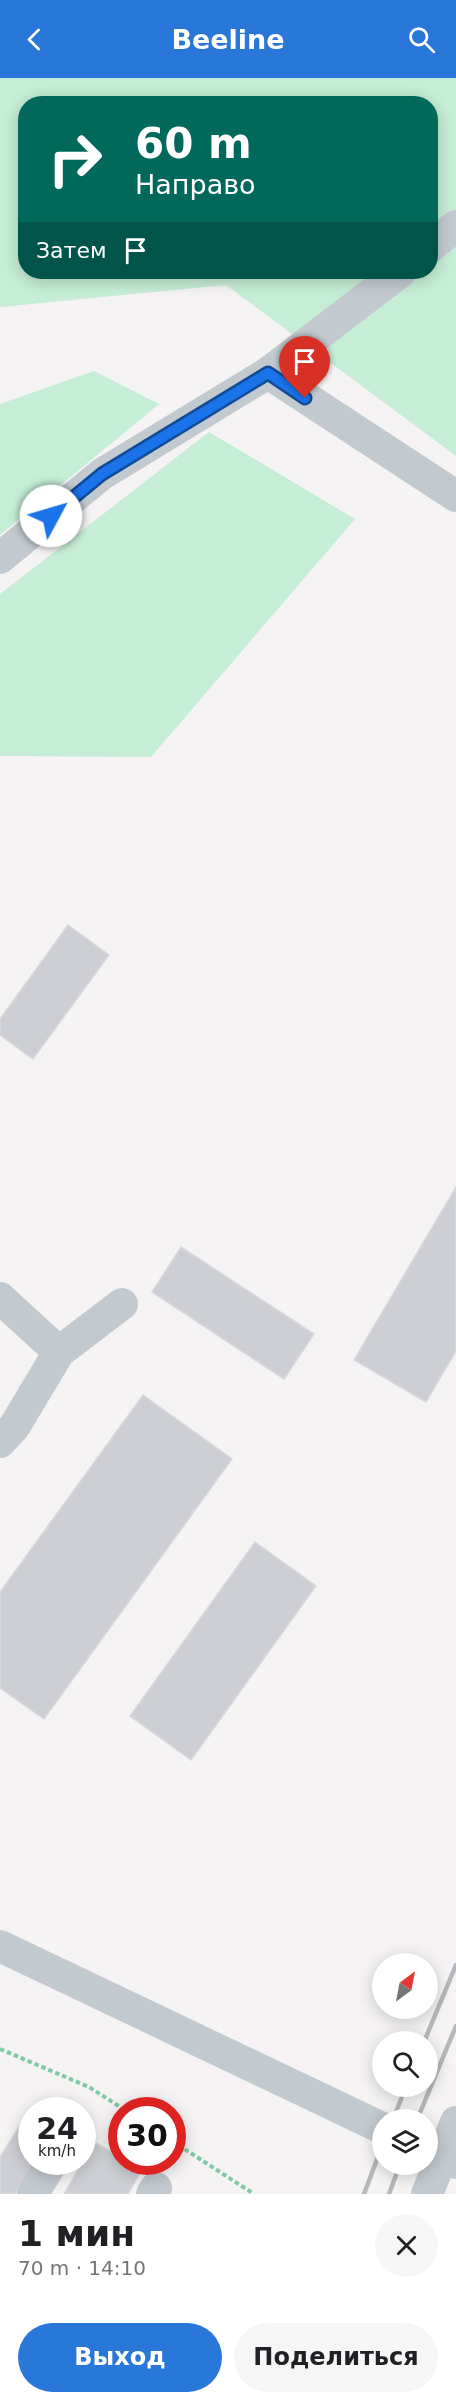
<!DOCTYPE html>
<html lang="ru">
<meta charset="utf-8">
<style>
body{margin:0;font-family:"DejaVu Sans",sans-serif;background:#f6f6f6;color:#202124;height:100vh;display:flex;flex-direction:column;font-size:22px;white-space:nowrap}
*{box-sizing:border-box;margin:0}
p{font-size:20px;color:#757577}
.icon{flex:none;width:33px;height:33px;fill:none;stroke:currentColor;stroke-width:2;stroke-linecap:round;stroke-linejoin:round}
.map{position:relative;height:2116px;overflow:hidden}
.drawer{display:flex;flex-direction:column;background:#fff;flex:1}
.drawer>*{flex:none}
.top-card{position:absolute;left:18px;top:18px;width:420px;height:183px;border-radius:24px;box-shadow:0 3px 15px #0003;background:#00695c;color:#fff;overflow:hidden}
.needle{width:39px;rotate:32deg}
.controls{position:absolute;left:372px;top:1875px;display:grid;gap:12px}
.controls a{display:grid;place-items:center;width:66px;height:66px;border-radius:50%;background:#fff;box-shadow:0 3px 15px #0003;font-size:30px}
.speed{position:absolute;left:18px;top:2019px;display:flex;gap:12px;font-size:30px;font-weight:700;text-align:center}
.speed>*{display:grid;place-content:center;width:78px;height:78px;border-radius:50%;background:#fff;box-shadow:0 3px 15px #0003;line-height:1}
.speed small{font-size:15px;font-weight:400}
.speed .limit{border:9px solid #d22;background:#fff;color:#111}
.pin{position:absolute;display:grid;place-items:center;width:51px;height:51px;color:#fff;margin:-62px -26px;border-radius:50% 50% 50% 0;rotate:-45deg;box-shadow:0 0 6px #0007}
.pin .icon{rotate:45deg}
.me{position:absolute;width:66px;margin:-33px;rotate:51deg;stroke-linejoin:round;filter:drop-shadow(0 0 4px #0008)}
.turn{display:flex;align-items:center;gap:21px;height:126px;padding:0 18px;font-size:27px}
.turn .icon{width:78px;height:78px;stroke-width:2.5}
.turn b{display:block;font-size:42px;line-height:51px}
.then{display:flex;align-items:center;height:57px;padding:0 18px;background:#0003;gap:12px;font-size:22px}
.round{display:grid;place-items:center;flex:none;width:63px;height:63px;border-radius:32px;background:#f6f6f6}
.headline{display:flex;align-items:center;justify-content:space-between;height:102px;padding:0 18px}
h1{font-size:36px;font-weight:700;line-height:45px}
.cta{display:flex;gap:12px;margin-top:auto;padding:12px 18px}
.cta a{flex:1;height:69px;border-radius:36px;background:#2977d9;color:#fff;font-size:24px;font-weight:700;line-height:69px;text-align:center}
.cta a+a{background:#f6f6f6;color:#202124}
header{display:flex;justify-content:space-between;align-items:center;height:78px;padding:0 18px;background:#2977d9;color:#fff;font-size:27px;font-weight:700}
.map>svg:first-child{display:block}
.green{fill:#c6edd5;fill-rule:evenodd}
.building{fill:#cdcfd4;stroke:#d7d9dd;stroke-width:1.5}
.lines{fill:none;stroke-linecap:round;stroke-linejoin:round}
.path{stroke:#80c9a5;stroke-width:4;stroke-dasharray:4.5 3;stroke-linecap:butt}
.minor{stroke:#c2cad0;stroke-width:32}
.rail{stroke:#b5b8bc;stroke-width:4.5}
.minor-bridge{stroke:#c2cad0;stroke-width:32}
.route-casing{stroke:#114b97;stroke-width:15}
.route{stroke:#1a73e8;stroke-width:10}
</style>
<header><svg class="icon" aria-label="back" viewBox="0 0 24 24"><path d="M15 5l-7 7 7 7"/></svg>Beeline<svg class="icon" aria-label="search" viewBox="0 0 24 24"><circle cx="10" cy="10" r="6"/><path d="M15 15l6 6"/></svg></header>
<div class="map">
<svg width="456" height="2116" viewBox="0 0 456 2116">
<rect width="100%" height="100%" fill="#f5f3f3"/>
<g class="green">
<path d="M0 0H456V378L226 207 0 229ZM26 26H430V194H26Z"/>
<path d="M94 293 159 326 0 457V326Z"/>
<path d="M209 354 355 441 151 679 0 678V516Z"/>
</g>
<g class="building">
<path d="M68 847 109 877 33 981 0 957V941Z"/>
<path d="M456 1109V1273L426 1324 354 1282Z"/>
<path d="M181 1169 314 1256 284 1301 152 1214Z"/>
<path d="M143 1317 232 1381 44 1641 0 1610V1514Z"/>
<path d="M255 1464 316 1508 191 1682 130 1638Z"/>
<path d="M27 2036 32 2039V2084H35L15 2116H0V2079Z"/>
<path d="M94 2064 122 2080V2084H128L142 2091 128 2116H64Z"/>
</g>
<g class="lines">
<g class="path">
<path d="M0 1971 89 2009 125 2032"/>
<path d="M172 2063 254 2116"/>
</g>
<g class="minor">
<path d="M430 169 456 148"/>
<path d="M268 295 456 418"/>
<path d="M0 480 102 396 268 295 400 194"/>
<path d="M0 1220 59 1274"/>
<path d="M0 1364 14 1349 59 1274 122 1226"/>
<path d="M0 1868 382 2050"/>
<path d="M33 2116 52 2084"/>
<path d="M152 2116 156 2110"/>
<path d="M427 2116 456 2044"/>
</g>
<g class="rail">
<path d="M424 1964 456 1887"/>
<path d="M393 2042 406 2008"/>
<path d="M417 2042 456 1948"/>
<path d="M364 2116 382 2068"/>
<path d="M389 2116 400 2086"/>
</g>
<path class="minor-bridge" d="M428 2071 456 2085"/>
</g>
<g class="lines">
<defs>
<path id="route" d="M51 438 102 396 268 295 305 320"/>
</defs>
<use href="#route" class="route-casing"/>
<use href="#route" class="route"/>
</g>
</svg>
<div class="controls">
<a><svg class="needle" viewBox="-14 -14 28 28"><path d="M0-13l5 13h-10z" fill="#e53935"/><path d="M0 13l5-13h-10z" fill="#757577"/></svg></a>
<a><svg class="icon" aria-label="search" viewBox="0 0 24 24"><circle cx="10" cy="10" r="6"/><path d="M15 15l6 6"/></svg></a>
<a><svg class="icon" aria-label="layers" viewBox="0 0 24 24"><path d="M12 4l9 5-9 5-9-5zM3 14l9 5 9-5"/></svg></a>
</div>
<div class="speed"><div>24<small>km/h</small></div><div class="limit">30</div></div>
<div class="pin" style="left:305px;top:320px;background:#d93025"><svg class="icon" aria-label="arrive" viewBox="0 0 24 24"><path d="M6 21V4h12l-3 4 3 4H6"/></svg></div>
<svg class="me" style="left:51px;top:438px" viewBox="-20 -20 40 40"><circle r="19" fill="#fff"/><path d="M0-13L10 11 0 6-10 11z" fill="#1a73e8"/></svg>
<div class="top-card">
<div class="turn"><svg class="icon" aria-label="right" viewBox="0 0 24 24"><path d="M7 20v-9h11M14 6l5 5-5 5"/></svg><div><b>60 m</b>Направо</div></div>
<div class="then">Затем<svg class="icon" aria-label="arrive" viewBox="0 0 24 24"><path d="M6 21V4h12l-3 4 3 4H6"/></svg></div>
</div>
</div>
<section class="drawer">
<div class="headline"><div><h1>1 мин</h1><p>70 m · 14:10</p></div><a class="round"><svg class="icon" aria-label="close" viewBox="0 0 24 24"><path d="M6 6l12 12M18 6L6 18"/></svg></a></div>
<div class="cta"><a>Выход</a><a>Поделиться</a></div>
</section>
